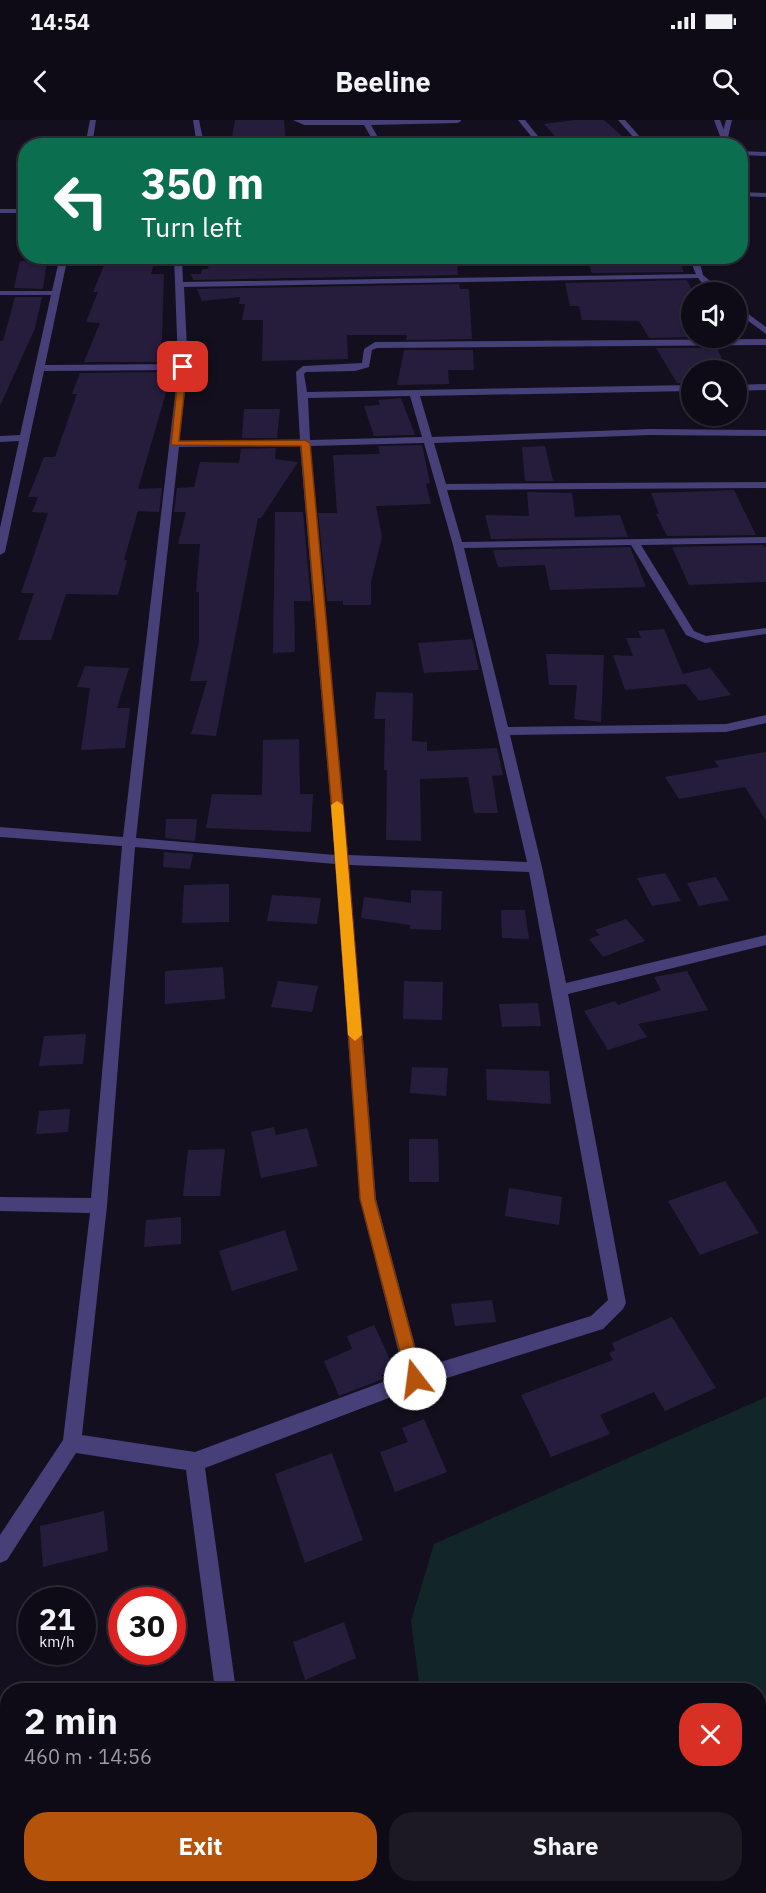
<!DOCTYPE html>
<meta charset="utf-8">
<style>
body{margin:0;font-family:"IBM Plex Sans",sans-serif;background:#1c1923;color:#f1f3f6;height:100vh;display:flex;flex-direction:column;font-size:22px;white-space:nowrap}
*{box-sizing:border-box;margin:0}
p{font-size:20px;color:#9b9ba1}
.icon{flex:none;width:33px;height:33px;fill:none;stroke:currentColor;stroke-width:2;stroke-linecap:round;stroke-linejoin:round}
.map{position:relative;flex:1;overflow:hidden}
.side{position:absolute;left:0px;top:1563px;width:766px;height:210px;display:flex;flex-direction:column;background:#0e0b16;border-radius:24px 24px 0 0;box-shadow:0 2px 4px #0004,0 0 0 2px #2e2b35}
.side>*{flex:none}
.guide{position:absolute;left:18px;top:18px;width:730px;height:126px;border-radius:24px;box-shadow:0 2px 4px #0004,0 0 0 2px #2e2b35;background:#0b6e4f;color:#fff;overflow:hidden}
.fabs{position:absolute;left:681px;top:162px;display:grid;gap:12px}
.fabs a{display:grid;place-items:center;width:66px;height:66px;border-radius:50%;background:#0e0b16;box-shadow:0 2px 4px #0004,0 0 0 2px #2e2b35;font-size:30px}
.speed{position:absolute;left:18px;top:1467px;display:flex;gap:12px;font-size:30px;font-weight:700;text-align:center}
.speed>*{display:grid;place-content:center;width:78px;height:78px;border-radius:50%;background:#0e0b16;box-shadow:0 2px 4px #0004,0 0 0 2px #2e2b35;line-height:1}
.speed small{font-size:15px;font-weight:400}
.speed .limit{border:9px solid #d22;background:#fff;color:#111}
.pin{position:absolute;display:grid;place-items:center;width:51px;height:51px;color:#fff;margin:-26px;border-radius:12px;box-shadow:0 3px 9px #0006}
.me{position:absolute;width:66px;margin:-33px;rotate:345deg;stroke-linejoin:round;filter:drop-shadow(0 0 4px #0008)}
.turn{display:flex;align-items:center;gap:21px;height:126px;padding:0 24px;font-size:27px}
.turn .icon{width:78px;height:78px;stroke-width:2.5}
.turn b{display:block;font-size:42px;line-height:51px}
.round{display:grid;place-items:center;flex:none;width:63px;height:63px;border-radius:24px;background:#1c1923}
.summary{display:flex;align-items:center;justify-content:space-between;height:102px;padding:0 24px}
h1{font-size:36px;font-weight:700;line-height:45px}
.action{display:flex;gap:12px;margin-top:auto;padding:12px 24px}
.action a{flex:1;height:69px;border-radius:24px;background:#b45309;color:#fff;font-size:24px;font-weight:700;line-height:69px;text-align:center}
.action a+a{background:#1c1923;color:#f1f3f6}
.status{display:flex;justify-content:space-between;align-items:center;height:42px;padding:0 30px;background:#0e0b16;direction:ltr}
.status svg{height:16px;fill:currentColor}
header{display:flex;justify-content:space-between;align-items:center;height:78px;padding:0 24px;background:#0e0b16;font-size:27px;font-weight:700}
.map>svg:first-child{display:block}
.green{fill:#122628}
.building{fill:#261d3d}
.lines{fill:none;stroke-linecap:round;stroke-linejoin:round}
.minor{fill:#463f78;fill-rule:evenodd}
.tertiary{fill:#463f78;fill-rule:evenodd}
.route{fill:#b45309;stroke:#753606;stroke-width:1.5}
.slow{fill:#f59e0b}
</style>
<div class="status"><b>14:54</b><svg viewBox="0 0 49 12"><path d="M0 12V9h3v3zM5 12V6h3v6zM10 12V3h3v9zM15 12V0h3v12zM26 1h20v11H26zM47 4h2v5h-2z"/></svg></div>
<header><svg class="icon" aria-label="back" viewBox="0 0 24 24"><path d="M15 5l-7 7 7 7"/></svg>Beeline<svg class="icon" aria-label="search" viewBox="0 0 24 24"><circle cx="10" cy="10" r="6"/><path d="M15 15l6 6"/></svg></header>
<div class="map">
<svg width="766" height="1773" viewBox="0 0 766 1773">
<rect width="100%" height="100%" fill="#130f1e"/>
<path class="green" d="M766 1277V1773H437L441 1766H759V1570H420L411 1501 434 1424Z"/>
<g class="building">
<path d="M235 0H284L286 26H259L246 17H232Z"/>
<path d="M575 0H604L633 26H564L544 4Z"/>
<path d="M108 136H156L151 154H164L162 218 159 232H169L166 242H84L100 203 86 202 98 172H93Z"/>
<path d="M210 136H275L274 142H457L458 155 193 160 191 154H201L202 149H208Z"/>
<path d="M597 138H678L684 152 592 153 587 140Z"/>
<path d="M47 140 43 169 14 168 20 141Z"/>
<path d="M687 160 692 170V217L649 218 639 201 582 200 579 186H570L565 163Z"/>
<path d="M459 164 460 169H469L472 219 406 220 407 215H347L348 239 262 241 263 200H242L245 184H239L240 177 202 181 197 169Z"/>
<path d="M15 177H42L35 208 0 286V221H3Z"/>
<path d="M656 228H717L727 250H692V263H677Z"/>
<path d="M404 230H473L474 250H448L449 264 397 265Z"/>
<path d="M172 252 138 369 162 368 159 392 138 391 124 440H127L118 475 66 474 51 520H18L34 473H21L48 393 32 392 38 377H28L44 337H55L77 274H72L80 253Z"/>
<path d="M401 278 415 315 374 316 364 286 380 285 378 280Z"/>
<path d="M244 289H280L277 318H242Z"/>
<path d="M422 325 430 363 426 364 431 384 376 386 382 417 371 462V485H343V481H327L318 393H337L333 335 380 334 378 326Z"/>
<path d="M545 326 553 361H525L522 327Z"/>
<path d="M276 328 275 339 298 342 261 398H258L216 616 191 614 207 561H190L199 522V472H196L200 424H178L186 392H174L177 368 194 367 200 342 239 343 241 329Z"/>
<path d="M734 370 756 415 667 416 656 394H659L651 373Z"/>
<path d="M527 372 572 373 575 397 620 395 628 417 491 419 485 395 529 396Z"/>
<path d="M275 392H303L311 481H294L295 532 273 533Z"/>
<path d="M761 425 766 427V462L689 465 672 427Z"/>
<path d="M630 427 646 467 550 470 545 445 498 447 493 430Z"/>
<path d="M664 509 683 554 710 548 731 575 699 581 686 564 625 570 613 535 633 536 626 518H641L638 511Z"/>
<path d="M472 519 479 550 424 553 418 523Z"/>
<path d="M546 534 604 535 601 602 574 599 577 565H549Z"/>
<path d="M85 546 129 548 117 588H130L125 628 81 630 90 568 77 567Z"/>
<path d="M376 572 413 573 412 621 427 622V631L497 628 503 655 492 656 498 693H474L468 657 420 659 421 721 386 720 387 650H384L385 599H374Z"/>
<path d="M299 619 300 674H313L311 712 206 708 212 674 262 675 263 620Z"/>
<path d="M766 632V701L745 667 679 679 665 657 719 647 714 641Z"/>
<path d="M166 699H197L195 721 165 718Z"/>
<path d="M164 732 193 734 190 749 163 747Z"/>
<path d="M665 753 681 781 652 786 637 758Z"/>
<path d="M716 757 729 780 699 786 687 763Z"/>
<path d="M229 764V802L182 803 184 765Z"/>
<path d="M411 770 442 771 441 810 410 809V805L361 798 364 777 411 783Z"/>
<path d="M272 775 321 778 317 804 267 801Z"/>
<path d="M501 790H525L529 819 502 818Z"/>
<path d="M626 799 645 821 603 837 589 819 600 815 595 810Z"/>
<path d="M223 847 225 879 165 884V851Z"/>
<path d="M687 851 708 890 638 904 647 917 608 930 584 891 615 881 618 885 661 870 654 857Z"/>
<path d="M278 861 318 866 312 892 271 887Z"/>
<path d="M404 861 443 862 442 900 403 899Z"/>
<path d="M538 883 541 906 502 907 499 884Z"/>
<path d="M86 914 83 944 39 946 44 916Z"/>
<path d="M412 947 448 948 446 976 410 973Z"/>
<path d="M486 949 549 951 551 984 487 980Z"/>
<path d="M70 989 68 1012 36 1014 39 991Z"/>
<path d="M274 1007 276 1015 307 1008 318 1046 261 1058 251 1012Z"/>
<path d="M409 1019H438L439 1062H409Z"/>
<path d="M225 1029 220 1076H183L188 1030Z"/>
<path d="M725 1061 759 1113 700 1135 668 1081Z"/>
<path d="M509 1068 562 1077 559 1105 505 1096Z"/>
<path d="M181 1097V1124L144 1127 146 1100Z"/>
<path d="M285 1110 298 1150 232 1171 219 1131Z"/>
<path d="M492 1180 496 1202 455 1206 451 1184Z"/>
<path d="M672 1197 716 1268 665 1291 654 1272 600 1295 610 1314 551 1337 521 1275 613 1240 609 1233 615 1230 612 1223Z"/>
<path d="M374 1205 395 1250 381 1255 383 1259 339 1276 324 1241 352 1229 347 1216Z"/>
<path d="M424 1299 447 1352 395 1372 380 1332 408 1322 402 1308Z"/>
<path d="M332 1333 363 1420 305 1443 275 1354Z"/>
<path d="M104 1391 108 1431 43 1447 40 1406Z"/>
<path d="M344 1502 356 1538 305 1560 293 1522Z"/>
</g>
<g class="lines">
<g class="minor">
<path d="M90 0H96L92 26H85Z"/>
<path d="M193 0H199L203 19H245L257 26 244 23H203V26H197Z"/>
<path d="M293 0H461V1L458 3 371 5 383 26H376L364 5H304Z"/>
<path d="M518 0H525L546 26H539Z"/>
<path d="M618 0H625L648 26H641Z"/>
<path d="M714 0H720L727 18 725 22 661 26 721 19Z"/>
<path d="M741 31 766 32V36L741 35Z"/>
<path d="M741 72 766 73V77L741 76Z"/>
<rect x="0" y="89" width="26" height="4"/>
<path d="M60 136H68L45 245 178 244 174 136H182L183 162 699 154 703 156 699 158 184 167 188 247 179 321 300 320 296 252 303 246 362 243 364 229 375 222 766 219V225L377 228 372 230 369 247 355 251 306 252 304 254 307 272 692 265V271L420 276 432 317 650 309 766 310V316L650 315 434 323 446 364 766 362V368L447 370 462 422 766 417V423L641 425 694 511 706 516 766 508V514L705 523 686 515 631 425 464 428 508 607 726 604 766 595V603L726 612 510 615 542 747 566 863 766 815V825L568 874 626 1183 623 1189 603 1209 415 1268 205 1348 236 1570H215L186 1350 76 1333 7 1440 0 1443V1415L63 1320 90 1093 0 1091V1077L91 1078 122 726 0 717V707L123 717 178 250 44 251 5 432 0 435V408L19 321 0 322V316L20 315 51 175H0V171H52ZM410 276 422 317 310 320 308 278ZM424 323 453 425 527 742 348 735 310 326ZM300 326 335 735 136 718 179 327ZM135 727 335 744 360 1079 404 1254 195 1332 82 1315 107 1086ZM349 745 529 752 608 1180 591 1196 421 1248 376 1079Z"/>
<path d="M766 264V270L736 271V265Z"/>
<path d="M245 1766H268L270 1773H246Z"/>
</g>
<g class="tertiary">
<path d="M726 0H732L726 26H719Z"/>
<path d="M690 136H698L703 155 723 172C702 172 694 154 690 136Z"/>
<path d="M736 185 766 207V214L736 192Z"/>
</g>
</g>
<path class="route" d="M183 244 187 247 179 321 305 320 310 323 348 740 375 1079 423 1259 421 1265 415 1267 409 1265 407 1259 360 1079 336 740 301 326 171 325 179 247Z"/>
<path class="slow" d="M337 681 343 685 362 915 355 921 348 915 331 685Z"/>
</svg>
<div class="fabs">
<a><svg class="icon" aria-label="sound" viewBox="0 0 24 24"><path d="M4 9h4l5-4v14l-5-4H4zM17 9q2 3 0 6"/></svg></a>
<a><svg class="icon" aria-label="search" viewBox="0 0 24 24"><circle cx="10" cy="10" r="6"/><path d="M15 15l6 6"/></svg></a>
</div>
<div class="speed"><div>21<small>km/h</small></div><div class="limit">30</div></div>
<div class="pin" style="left:183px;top:247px;background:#d93025"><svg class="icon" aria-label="arrive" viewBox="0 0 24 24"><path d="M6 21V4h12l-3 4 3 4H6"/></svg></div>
<svg class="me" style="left:415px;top:1259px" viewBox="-20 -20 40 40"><circle r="19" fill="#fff"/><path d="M0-13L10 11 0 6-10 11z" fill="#b45309"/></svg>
<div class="guide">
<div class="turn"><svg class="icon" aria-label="left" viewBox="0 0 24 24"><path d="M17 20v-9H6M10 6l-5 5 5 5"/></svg><div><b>350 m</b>Turn left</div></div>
</div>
<section class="side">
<div class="summary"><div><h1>2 min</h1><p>460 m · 14:56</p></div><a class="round" style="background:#d93025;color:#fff"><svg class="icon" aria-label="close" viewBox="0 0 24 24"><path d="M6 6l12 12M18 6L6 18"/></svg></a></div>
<div class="action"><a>Exit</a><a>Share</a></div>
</section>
</div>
